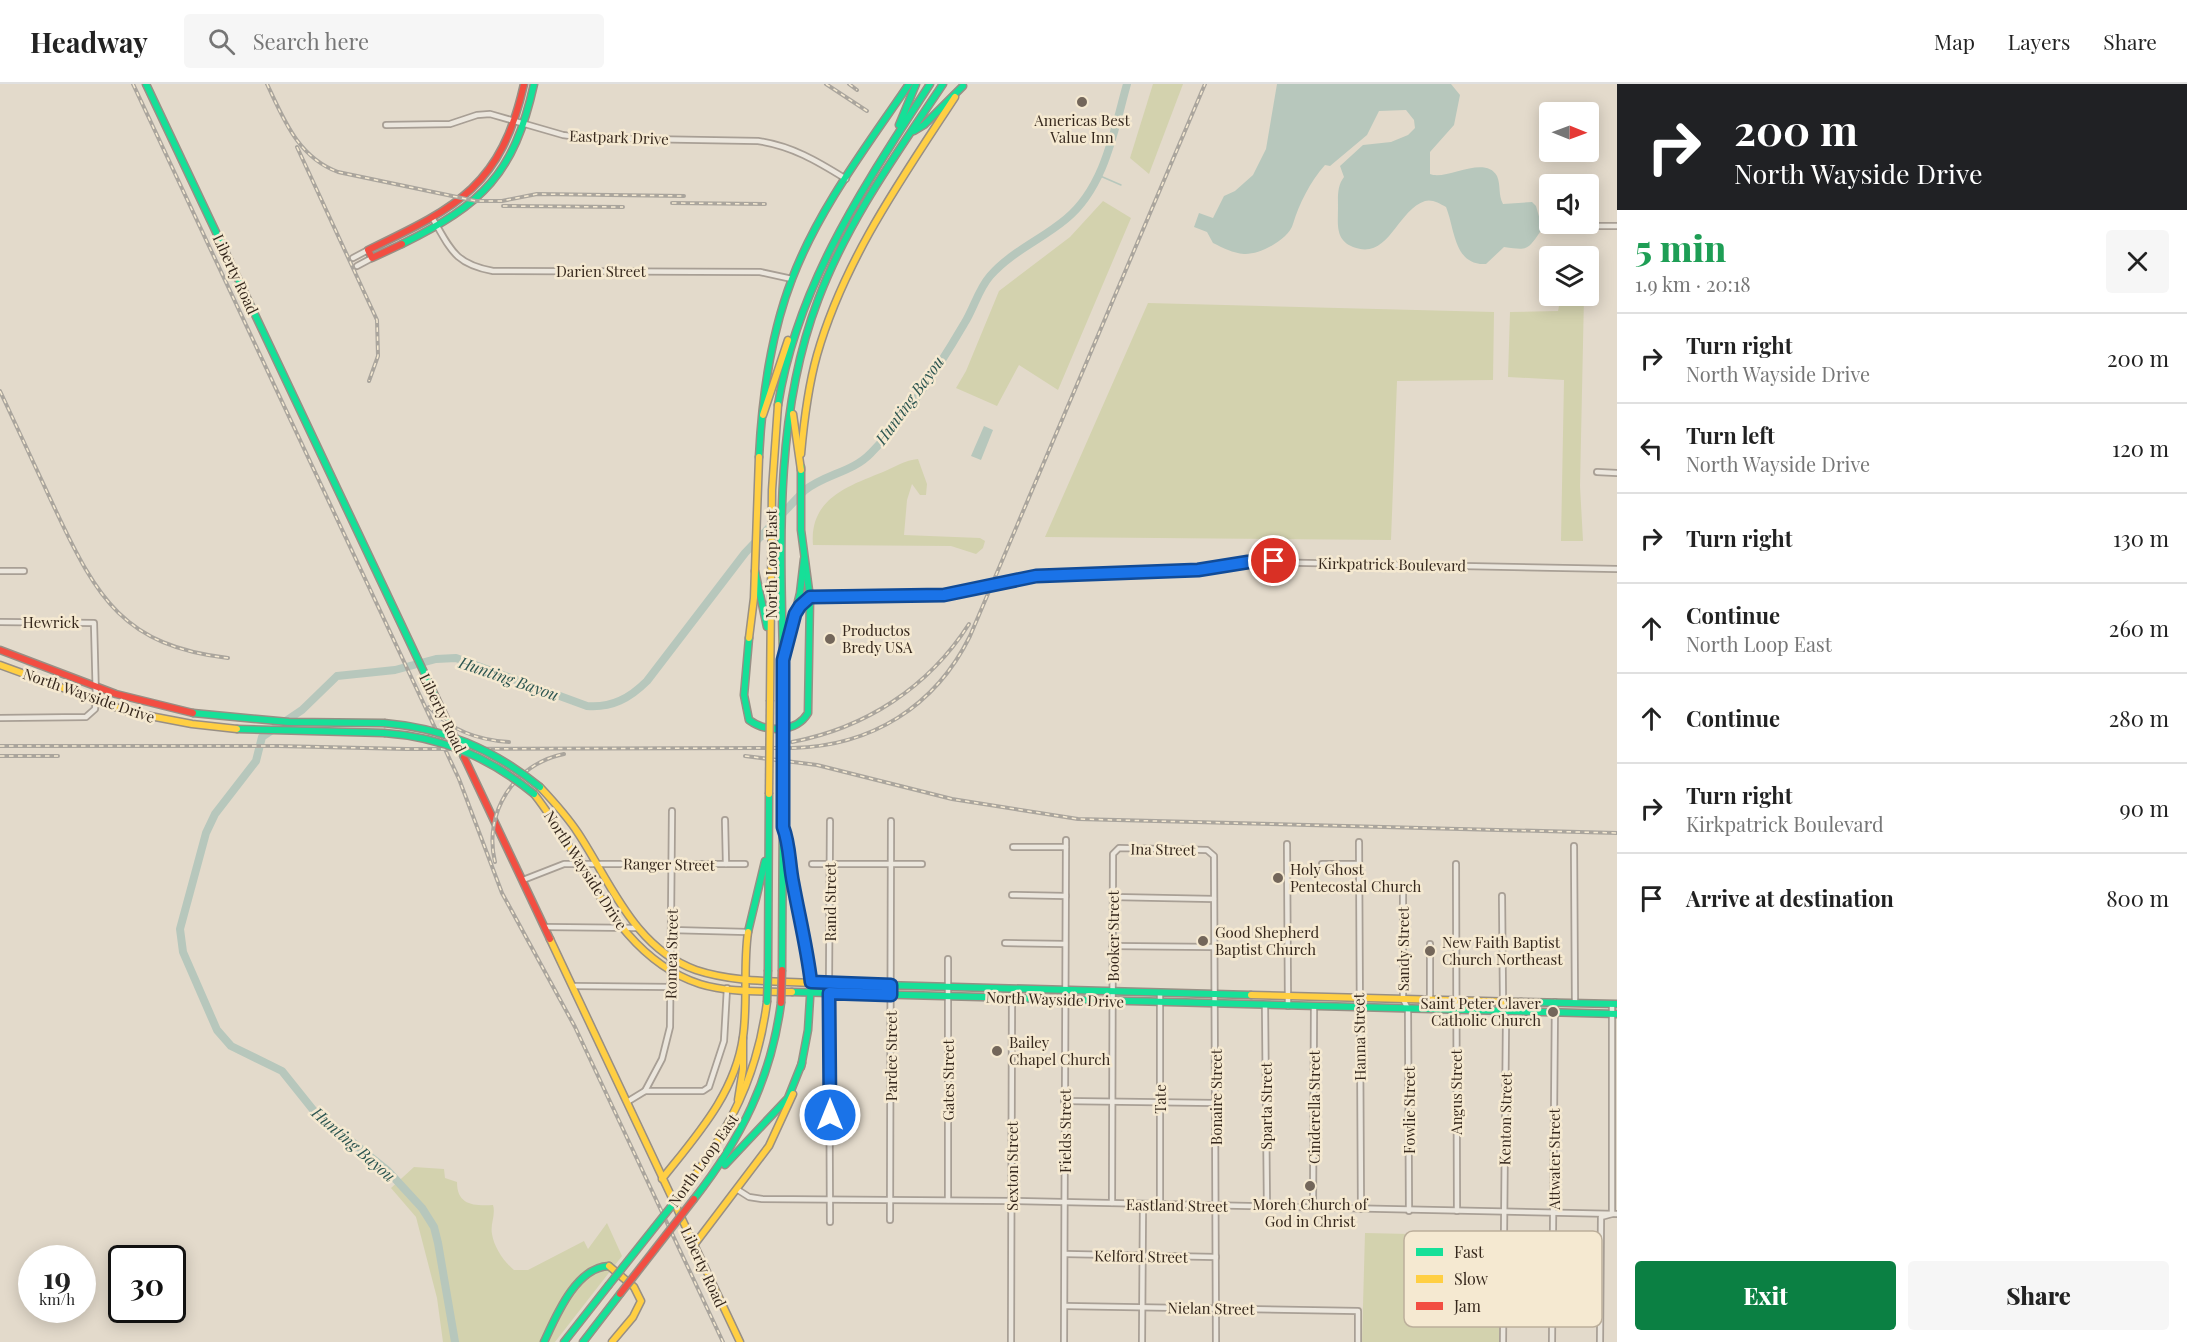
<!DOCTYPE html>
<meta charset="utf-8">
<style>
body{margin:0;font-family:"Playfair Display",serif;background:#f6f6f6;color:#222;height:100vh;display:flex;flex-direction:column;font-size:22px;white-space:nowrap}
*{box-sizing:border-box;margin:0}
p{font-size:20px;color:#767676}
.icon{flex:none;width:33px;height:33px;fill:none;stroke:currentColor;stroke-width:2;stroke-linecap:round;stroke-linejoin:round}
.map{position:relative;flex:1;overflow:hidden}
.details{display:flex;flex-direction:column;background:#fff;width:570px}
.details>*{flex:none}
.banner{background:#202124;color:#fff;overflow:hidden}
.needle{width:39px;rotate:91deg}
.fabs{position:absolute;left:1539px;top:18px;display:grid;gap:12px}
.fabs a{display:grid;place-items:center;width:60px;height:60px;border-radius:6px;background:#fff;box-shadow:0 3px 15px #0003;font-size:30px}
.speed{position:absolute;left:18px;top:1161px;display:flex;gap:12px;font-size:30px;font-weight:700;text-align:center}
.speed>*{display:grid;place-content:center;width:78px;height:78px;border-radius:50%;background:#fff;box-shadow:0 3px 15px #0003;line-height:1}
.speed small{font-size:15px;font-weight:400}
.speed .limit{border:3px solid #111;border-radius:9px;background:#fff;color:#111}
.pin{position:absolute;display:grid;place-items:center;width:51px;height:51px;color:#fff;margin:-26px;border:3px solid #fff;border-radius:50%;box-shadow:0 2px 6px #0007}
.me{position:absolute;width:66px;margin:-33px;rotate:0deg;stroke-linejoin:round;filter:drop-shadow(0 0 4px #0008)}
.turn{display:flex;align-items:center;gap:21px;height:126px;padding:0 18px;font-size:27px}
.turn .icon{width:78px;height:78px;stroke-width:2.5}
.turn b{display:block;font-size:42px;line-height:51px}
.round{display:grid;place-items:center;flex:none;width:63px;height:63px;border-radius:6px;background:#f6f6f6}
.head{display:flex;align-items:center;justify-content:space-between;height:102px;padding:0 18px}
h1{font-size:36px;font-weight:800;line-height:45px;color:#1e9e55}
.primary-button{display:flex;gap:12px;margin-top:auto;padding:12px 18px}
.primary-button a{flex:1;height:69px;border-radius:6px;background:#0b8043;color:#fff;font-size:24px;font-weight:800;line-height:69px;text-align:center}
.primary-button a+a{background:#f6f6f6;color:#222}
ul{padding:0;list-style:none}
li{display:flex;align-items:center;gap:18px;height:90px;padding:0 18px;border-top:2px solid #e0e0e0}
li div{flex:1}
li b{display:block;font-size:22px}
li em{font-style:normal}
header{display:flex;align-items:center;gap:36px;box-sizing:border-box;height:84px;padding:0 30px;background:#fff;border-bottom:2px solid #e0e0e0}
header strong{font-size:28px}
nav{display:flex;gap:33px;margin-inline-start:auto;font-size:21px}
.search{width:420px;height:54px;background:#f6f6f6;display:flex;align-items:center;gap:15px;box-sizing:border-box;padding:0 21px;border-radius:6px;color:#767676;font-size:22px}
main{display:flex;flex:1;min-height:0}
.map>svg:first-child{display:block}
.green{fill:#d3d2ae}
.water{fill:#b7c7bc}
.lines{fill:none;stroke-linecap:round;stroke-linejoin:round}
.stream{stroke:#b7c7bc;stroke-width:1.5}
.river{stroke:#b7c7bc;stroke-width:8}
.street-casing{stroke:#a89f95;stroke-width:8}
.fast-casing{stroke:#988f85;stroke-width:9}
.slow-casing{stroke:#988f85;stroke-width:9}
.jam-casing{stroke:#988f85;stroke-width:9}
.street{stroke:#ebe6dd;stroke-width:4.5}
.fast{stroke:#16e098;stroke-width:6}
.slow{stroke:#ffcf43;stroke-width:6}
.jam{stroke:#f24e42;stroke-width:6}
.rail-casing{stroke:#aaa59d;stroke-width:4}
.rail{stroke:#f5e9d1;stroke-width:1.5;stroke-dasharray:4.5;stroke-linecap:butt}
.fast-bridge-casing{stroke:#988f85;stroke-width:9;stroke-linecap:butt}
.slow-bridge-casing{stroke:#988f85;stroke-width:9;stroke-linecap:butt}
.jam-bridge-casing{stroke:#988f85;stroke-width:9;stroke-linecap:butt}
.fast-bridge{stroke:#16e098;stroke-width:6}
.slow-bridge{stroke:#ffcf43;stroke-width:6}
.jam-bridge{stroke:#f24e42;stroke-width:6}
.route-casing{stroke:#114b97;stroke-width:15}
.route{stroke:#1a73e8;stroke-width:10}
.poi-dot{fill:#73665a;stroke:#f5e9d1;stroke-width:2}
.labels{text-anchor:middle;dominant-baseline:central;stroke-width:5;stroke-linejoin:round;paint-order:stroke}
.poi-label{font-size:15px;fill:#36281d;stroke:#f5e9d1;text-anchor:start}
.street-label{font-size:15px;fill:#36281d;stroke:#f5e9d1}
.water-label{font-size:16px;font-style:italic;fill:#2d5651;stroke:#f5e9d1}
.key{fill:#f5e9d1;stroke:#bcaf9b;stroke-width:1.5}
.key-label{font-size:16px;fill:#36281d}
</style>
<header>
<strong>Headway</strong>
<div class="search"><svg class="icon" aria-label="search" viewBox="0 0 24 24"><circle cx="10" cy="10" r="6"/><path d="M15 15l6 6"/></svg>Search here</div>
<nav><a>Map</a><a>Layers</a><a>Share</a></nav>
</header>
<main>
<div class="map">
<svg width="1617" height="1258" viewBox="0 0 1617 1258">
<rect width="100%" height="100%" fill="#e3dacb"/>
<g class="green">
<path d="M1153 0H1183L1149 90 1130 74Z"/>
<path d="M1103 117 1131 134 1058 306 1019 281 997 322 956 304 966 287 999 207 1070 153Z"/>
<path d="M1561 212H1584L1580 402 1583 457H1561L1564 296 1508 293 1510 228 1558 227Z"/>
<path d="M1148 219 1494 228 1493 296 1397 297 1391 456 1045 453Z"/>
<path d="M918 375 927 400 926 411H920L912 400 907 416 904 451 980 454 985 457 983 464 976 470 951 462 813 461C809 415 848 402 883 388 895 383 905 376 918 375Z"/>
<path d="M414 1083 444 1085 445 1094 457 1098C457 1121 473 1122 493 1121 496 1131 490 1140 492 1150 494 1163 504 1178 514 1186H528L584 1157 588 1165 607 1139 622 1172 555 1258H443L437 1214 416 1133 391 1104Z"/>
<path d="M1365 1149 1500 1152 1499 1258H1362Z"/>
</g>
<g class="water">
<path d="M1277 0H1451L1460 11 1454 41 1430 68V90C1446 97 1485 70 1497 92 1501 101 1498 111 1503 120L1532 118 1536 122 1540 136 1556 141V144L1540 148C1527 167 1527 166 1504 163L1486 180C1454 182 1455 145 1446 123 1439 119 1432 115 1425 117 1396 127 1389 177 1353 163 1335 156 1338 140 1338 124 1338 112 1337 102 1344 93L1340 82 1363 61 1391 58 1408 51 1415 44 1414 36 1406 26 1379 27 1367 51 1330 82 1325 81C1310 98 1299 120 1293 140 1289 155 1260 171 1244 170 1233 169 1223 164 1213 159L1207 148 1194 143 1199 129 1213 134 1224 112 1235 107 1253 91 1266 65Z"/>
<path d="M984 342 993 346 981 376 971 372Z"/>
</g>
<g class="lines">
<path class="stream" d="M1098 91 1121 101"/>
<path class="river" d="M455 1258 438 1159 434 1143 422 1124 387 1086 314 1027 282 987 231 962 217 946 183 868 180 845 206 749 215 730 256 677 262 653 302 626 337 592 395 586 436 575 456 574 587 622C612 624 630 614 647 597L745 469 804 407C824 390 852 389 871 369 904 336 940 281 964 240 974 224 978 206 990 192 1012 167 1041 156 1066 135 1105 103 1114 46 1127 0"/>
<defs>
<g id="street">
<path d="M386 41 450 40 477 31 490 30 563 51 586 54 758 57C792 62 817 77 846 95"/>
<path d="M433 135C451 166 455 180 493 187L760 188 792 195"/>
<path d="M1596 142H1617"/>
<path d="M353 174 368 166"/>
<path d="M357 182 372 174"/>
<path d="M1597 388 1617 389"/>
<path d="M0 487H24"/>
<path d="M810 514 943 511 1036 492 1204 486 1255 478 1617 485"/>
<path d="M0 538 94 539 96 616 95 625 86 633 0 634"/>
<path d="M725 736 726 780"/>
<path d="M1359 758 1361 1125"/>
<path d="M1287 760 1288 922"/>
<path d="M1574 762 1575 919"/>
<path d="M1013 763H1066"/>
<path d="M812 780H922"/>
<path d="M1322 780H1359"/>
<path d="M1456 780 1457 1127"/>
<path d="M523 796 564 780H745"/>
<path d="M1403 804V915L1408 925 1409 1127"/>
<path d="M1012 811 1066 812"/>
<path d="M1502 812 1503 917 1506 937 1503 1258"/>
<path d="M1113 813 1214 815"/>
<path d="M545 843 637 844"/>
<path d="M671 846 748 848"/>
<path d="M1005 859 1065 860"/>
<path d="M1430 860V915"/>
<path d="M1112 862 1213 863"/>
<path d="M948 875V1116"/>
<path d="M829 898 830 737"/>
<path d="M574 902 671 903"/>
<path d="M829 909 830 1138"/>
<path d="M1265 922 1267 1123"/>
<path d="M645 1007 662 975 670 943 672 727"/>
<path d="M1064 1017 1216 1019"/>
<path d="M627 1018 645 1007H703L709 1003 724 957 727 904"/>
<path d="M738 1106 749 1113 762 1115 1012 1117 1617 1130"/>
<path d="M1112 1119 1113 770 1119 764 1207 766 1214 772 1216 1258"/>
<path d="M1160 1120V909"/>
<path d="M1313 1124 1314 923"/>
<path d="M890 1136 891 737"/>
<path d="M1065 1170 1216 1173"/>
<path d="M1065 1222 1358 1227V1258"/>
<path d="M1011 1258 1012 911"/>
<path d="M1064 1258 1066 756"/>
<path d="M1142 1258 1143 1120"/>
<path d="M1552 1258 1555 918"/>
<path d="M1600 1258 1601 1133 1612 1130V920"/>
</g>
<g id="fast">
<path d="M146 0 464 673"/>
<path d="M899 41 916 0"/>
<path d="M914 47 924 41 963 2"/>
<path d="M402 160C483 120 514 90 534 0"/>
<path d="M778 321C797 200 865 101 930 0"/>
<path d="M759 373C762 313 770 252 792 195 819 124 867 62 909 0"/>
<path d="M755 487 767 543"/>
<path d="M749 554 744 611 749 636C767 649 796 649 808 629L810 514 801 446V383"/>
<path d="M787 563 800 509 804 475"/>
<path d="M784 617C782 485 770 342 818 216 847 138 897 69 943 0"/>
<path d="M193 629 289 638 384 639"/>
<path d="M237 645 384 649"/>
<path d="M788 756 811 898"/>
<path d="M748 848 765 777"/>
<path d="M768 886 769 710"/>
<path d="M782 886 783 709"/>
<path d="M810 899 1251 911"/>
<path d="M792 908 1617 930"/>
<path d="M1521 918 1617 920"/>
<path d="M801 983 808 946 811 898"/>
<path d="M725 1081 788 1014 802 979"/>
<path d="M694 1115C741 1055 771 995 781 919"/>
<path d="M544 1258C556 1232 576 1183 609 1182"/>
<path d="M564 1258 608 1202"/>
<path d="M583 1258 620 1210"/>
</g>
<g id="slow">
<path d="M793 330 801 386"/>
<path d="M763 331 788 256"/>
<path d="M801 370C804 336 808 303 817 271 844 176 902 94 955 13"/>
<path d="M749 554 754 514 759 373"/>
<path d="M0 581 129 628 192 640 237 645"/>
<path d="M770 616 772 406 778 321"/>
<path d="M540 703C554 718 567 732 578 749 611 799 634 864 696 886 732 898 772 897 810 899"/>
<path d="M534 710C586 775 614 872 700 900 729 909 762 907 792 908"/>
<path d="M550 855 740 1258"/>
<path d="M1251 911 1521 918"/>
<path d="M738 1016 743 985V954"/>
<path d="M662 1095C696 1052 735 1010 743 953 748 919 743 883 748 848"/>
<path d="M685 1105C730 1044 757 994 767 918"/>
<path d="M694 1161 769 1062 793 1010"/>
<path d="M609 1182 634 1203 641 1217 633 1233 612 1258"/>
</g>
<g id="jam">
<path d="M402 160 372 174 368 166C457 123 501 103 524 0"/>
<path d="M798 524 810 514"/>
<path d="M0 566 116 610 193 629"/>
<path d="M464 673 550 855"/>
</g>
</defs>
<use href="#street" class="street-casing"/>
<use href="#fast" class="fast-casing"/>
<use href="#slow" class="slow-casing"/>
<use href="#jam" class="jam-casing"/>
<use href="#street" class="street"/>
<use href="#fast" class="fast"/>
<use href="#slow" class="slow"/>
<use href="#jam" class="jam"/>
<defs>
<g id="rail">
<path d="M133 0 459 695 502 809 575 943 723 1258"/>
<path d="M267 0C284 36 298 73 338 88L476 117H502L537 110 684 112"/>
<path d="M826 0 867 27"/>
<path d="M849 0 857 6"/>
<path d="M297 63 377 236 378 272 369 297"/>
<path d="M672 119 765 120"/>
<path d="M503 122 623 123"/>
<path d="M0 307C19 347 37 387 56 427 97 514 124 562 228 574"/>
<path d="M429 623C451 647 478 656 509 658"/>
<path d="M792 658C865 644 928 604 969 540"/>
<path d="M0 662H278L407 665 793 664C871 662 935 623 970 552L1205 0"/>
<path d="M0 672H58"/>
<path d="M745 672 817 681 952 715 1078 735 1617 749"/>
<path d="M495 778C483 729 514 680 564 670"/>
</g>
</defs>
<use href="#rail" class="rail-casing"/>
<use href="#rail" class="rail"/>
<defs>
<g id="fast-bridge">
<path d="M384 639C444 644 493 665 540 703"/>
<path d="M384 649C442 653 489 673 534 710"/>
<path d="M783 709 784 617"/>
<path d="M767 918 768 886"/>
<path d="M608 1202 685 1105"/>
</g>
<path id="slow-bridge" d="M769 710 770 616"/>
<g id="jam-bridge">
<path d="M781 919 782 886"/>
<path d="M620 1210 694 1115"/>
</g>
</defs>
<use href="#fast-bridge" class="fast-bridge-casing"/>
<use href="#slow-bridge" class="slow-bridge-casing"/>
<use href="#jam-bridge" class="jam-bridge-casing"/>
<use href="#fast-bridge" class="fast-bridge"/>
<use href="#slow-bridge" class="slow-bridge"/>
<use href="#jam-bridge" class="jam-bridge"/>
</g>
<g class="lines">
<defs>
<path id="route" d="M830 1031 829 909 891 911V901L811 898C807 864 799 832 793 799 789 780 790 761 783 743V576L795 530 800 522 810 513 944 511 1036 492 1198 486 1248 478 1274 477"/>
</defs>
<use href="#route" class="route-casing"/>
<use href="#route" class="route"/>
</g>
<g class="poi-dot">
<circle cx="1082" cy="18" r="6"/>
<circle cx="830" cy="555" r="6"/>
<circle cx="1278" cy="794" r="6"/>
<circle cx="1203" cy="857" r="6"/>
<circle cx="1430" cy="867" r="6"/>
<circle cx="1553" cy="928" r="6"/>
<circle cx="997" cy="967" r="6"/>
<circle cx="1310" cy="1102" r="6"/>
</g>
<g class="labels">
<g class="poi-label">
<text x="1082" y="36" text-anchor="middle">Americas Best<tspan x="1082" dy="17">Value Inn</tspan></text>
<text x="842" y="546">Productos<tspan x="842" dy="17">Bredy USA</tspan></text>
<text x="1290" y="785">Holy Ghost<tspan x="1290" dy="17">Pentecostal Church</tspan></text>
<text x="1215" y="848">Good Shepherd<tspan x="1215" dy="17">Baptist Church</tspan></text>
<text x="1442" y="858">New Faith Baptist<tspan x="1442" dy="17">Church Northeast</tspan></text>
<text x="1541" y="919" text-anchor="end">Saint Peter Claver<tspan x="1541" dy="17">Catholic Church</tspan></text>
<text x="1009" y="958">Bailey<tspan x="1009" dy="17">Chapel Church</tspan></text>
<text x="1310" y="1120" text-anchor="middle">Moreh Church of<tspan x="1310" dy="17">God in Christ</tspan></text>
</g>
<g class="street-label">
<text transform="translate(619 53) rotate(2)">Eastpark Drive</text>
<text x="601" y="187">Darien Street</text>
<text transform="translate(236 190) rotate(65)">Liberty Road</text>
<text transform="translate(771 480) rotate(-90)">North Loop East</text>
<text transform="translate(1392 480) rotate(1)">Kirkpatrick Boulevard</text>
<text x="51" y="538">Hewrick</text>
<text transform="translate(89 611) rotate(19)">North Wayside Drive</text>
<text transform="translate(443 629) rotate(64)">Liberty Road</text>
<text transform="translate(1163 765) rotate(1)">Ina Street</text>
<text transform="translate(669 780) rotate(1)">Ranger Street</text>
<text transform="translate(586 786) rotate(57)">North Wayside Drive</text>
<text transform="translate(830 818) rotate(-90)">Rand Street</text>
<text transform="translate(1113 852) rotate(-90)">Booker Street</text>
<text transform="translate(1403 865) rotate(-90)">Sandy Street</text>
<text transform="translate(671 870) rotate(-89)">Romea Street</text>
<text transform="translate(1055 915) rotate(2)">North Wayside Drive</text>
<text transform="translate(1359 953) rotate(-91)">Hanna Street</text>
<text transform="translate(891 972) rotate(-90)">Pardee Street</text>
<text transform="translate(948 996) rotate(-90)">Gates Street</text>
<text transform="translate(1456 1008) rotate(-90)">Angus Street</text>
<text transform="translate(1216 1013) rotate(-90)">Bonaire Street</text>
<text transform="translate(1160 1015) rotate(-90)">Tate</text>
<text transform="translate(1266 1022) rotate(-90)">Sparta Street</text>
<text transform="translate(1314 1023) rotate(-90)">Cinderella Street</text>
<text transform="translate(1409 1026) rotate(-90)">Fowlie Street</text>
<text transform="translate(1505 1035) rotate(-89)">Kenton Street</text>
<text transform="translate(1065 1047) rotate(-90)">Fields Street</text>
<text transform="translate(1554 1075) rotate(-90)">Attwater Street</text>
<text transform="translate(703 1076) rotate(-55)">North Loop East</text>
<text transform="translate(1012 1082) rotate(-90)">Sexton Street</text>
<text transform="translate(1177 1121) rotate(1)">Eastland Street</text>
<text transform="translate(1141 1172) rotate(1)">Kelford Street</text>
<text transform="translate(704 1183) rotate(65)">Liberty Road</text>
<text transform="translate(1211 1224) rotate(1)">Nielan Street</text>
</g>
<g class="water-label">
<text transform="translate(909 316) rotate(-54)">Hunting Bayou</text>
<text transform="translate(509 594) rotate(19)">Hunting Bayou</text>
<text transform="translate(354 1060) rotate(41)">Hunting Bayou</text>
</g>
</g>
<rect x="1404" y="1147" width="198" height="96" rx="9" class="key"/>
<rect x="1416" y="1164" width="27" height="8" fill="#16e098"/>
<rect x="1416" y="1191" width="27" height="8" fill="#ffcf43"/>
<rect x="1416" y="1218" width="27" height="8" fill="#f24e42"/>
<g class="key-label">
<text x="1454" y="1174">Fast</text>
<text x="1454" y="1201">Slow</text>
<text x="1454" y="1228">Jam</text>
</g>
</svg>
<div class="fabs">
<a><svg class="needle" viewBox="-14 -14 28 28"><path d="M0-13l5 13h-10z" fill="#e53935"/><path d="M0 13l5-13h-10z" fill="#767676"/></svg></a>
<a><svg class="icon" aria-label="sound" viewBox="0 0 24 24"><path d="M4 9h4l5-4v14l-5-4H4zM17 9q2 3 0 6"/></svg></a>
<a><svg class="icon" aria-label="layers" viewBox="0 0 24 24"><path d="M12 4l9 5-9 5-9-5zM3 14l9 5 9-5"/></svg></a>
</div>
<div class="speed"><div>19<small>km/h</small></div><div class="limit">30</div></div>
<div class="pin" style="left:1274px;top:477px;background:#d93025"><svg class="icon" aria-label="arrive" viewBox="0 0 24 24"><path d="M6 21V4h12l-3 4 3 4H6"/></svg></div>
<svg class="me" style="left:830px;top:1031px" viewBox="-20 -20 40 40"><circle r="17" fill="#1a73e8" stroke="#fff" stroke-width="3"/><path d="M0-11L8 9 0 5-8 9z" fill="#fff"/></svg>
</div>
<section class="details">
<div class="banner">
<div class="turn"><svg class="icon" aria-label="right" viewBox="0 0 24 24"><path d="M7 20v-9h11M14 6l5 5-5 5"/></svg><div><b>200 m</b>North Wayside Drive</div></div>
</div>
<div class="head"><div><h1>5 min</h1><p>1.9 km · 20:18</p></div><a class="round"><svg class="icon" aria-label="close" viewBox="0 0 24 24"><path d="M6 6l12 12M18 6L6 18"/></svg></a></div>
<ul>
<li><svg class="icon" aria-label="right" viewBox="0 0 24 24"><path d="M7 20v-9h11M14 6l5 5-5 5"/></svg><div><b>Turn right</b><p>North Wayside Drive</p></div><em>200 m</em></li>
<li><svg class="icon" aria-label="left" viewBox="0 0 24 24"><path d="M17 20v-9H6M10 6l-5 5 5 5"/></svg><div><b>Turn left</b><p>North Wayside Drive</p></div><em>120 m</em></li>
<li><svg class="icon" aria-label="right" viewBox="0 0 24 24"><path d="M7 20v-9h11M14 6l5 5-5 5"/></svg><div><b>Turn right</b></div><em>130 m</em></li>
<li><svg class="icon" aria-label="ahead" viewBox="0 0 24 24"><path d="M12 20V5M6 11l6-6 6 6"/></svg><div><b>Continue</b><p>North Loop East</p></div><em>260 m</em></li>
<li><svg class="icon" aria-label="ahead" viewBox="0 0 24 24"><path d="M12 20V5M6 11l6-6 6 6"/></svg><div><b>Continue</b></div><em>280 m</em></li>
<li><svg class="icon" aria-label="right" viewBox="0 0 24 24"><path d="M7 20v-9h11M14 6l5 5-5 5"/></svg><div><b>Turn right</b><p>Kirkpatrick Boulevard</p></div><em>90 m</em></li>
<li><svg class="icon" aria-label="arrive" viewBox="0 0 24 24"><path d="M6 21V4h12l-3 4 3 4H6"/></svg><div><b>Arrive at destination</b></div><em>800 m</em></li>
</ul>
<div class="primary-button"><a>Exit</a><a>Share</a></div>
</section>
</main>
